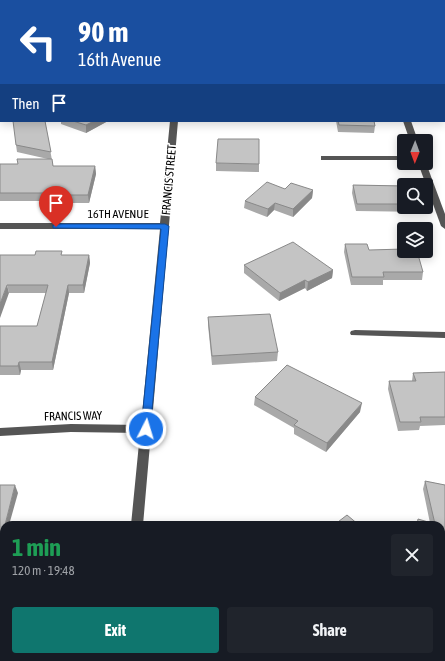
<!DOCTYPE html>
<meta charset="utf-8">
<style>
body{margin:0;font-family:"Asap Condensed",sans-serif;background:#20242c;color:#f1f3f6;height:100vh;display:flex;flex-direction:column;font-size:15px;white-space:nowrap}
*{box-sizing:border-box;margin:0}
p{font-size:13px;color:#9ea1a6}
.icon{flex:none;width:22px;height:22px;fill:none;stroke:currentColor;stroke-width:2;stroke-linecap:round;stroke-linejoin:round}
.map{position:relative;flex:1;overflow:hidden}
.drawer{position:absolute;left:0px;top:521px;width:445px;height:140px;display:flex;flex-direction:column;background:#171b24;border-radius:12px 12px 0 0;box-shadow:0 2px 10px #0003}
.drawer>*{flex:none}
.banner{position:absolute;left:0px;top:0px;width:445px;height:122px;box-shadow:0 2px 10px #0003;background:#1a4fa0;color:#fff;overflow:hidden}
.needle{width:26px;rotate:181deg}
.tools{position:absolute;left:397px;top:134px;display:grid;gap:8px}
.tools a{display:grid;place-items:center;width:36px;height:36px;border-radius:4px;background:#171b24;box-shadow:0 2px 10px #0003;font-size:20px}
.pin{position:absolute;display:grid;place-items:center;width:34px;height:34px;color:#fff;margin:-41px -17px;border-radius:50% 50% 50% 0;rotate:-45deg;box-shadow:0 0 4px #0007}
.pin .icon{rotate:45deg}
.me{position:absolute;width:44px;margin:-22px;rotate:5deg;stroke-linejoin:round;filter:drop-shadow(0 0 3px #0008)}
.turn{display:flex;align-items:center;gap:14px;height:84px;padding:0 12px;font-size:18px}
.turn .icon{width:52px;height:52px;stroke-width:2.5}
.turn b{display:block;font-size:28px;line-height:34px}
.then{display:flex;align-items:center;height:38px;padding:0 12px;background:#0003;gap:8px;font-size:15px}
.round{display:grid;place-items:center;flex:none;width:42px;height:42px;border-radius:4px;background:#20242c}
.summary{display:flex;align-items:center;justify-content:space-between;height:68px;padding:0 12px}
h1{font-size:24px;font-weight:700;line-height:30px;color:#1e9e55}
.action{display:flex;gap:8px;margin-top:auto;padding:8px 12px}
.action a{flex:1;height:46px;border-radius:4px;background:#0f766e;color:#fff;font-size:16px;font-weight:700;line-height:46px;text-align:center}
.action a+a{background:#20242c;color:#f1f3f6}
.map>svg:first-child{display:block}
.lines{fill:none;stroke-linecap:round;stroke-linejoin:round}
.minor{fill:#555;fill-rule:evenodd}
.wall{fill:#a9a9a9}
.shaded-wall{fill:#898989}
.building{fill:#c4c4c4;stroke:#898989}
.route{fill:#1a73e8;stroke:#114b97}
.labels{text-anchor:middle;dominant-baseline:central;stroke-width:3.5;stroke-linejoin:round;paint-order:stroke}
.street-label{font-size:12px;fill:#000;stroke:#fff}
</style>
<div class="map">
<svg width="445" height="661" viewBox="0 0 445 661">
<rect width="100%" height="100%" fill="#fff"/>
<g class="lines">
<g class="minor">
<path d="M75 0H81L74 1Z"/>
<rect x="182" y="0" width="6" height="1"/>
<path d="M210 0H340L341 1H211Z"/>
<path d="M445 0V4H444V1H442Z"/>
<path d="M170 121H178L143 525H131L140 433 71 432 0 436V428L71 424 141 425 160 229H0V223H160Z"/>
<path d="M403 121H411L418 141H410Z"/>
<rect x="321" y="156" width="83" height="4"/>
<path d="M418 163H426L445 214V229L441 226Z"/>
<path d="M355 330 445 332V338L351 335 350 333 351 331Z"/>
<rect x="118" y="657" width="14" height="4"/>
</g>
</g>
<g class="wall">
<rect x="0" y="6" width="1" height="67"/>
<path d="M444 27 445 29V120L444 118Z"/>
<path d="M45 121 53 166H95L96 174 89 203H54L53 201H0V164H18L48 159 17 152 16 145Z"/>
<path d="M61 121H108L86 133 61 124Z"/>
<path d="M336 121H374L375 126 374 133 338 132Z"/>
<path d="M216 163 259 164V172L216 171Z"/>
<path d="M353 185 404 186V207H426V186L427 204 426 212 356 211 352 193Z"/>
<path d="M285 189 313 190 312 198 293 217 274 210 267 217 244 208 245 201Z"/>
<path d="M345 244 369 250 423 272 422 280H383V285H351L344 252Z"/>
<path d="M0 255H89L90 263 84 293H69L53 370H21L20 375H0V326H37L46 293H9Z"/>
<path d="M244 265 333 270 332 278 307 291 305 288 279 301 244 273Z"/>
<path d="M208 317 278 352 277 361 212 365 208 325Z"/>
<path d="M445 372V425L420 426 419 430 398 431 388 389 389 381H412L413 373Z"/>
<path d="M255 397 360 412 326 452 294 434V428L254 405Z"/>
<path d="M425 481 445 485V567L441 566V525H417L430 523 423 489Z"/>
</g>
<g class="shaded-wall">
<path d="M94 121H108L86 133V125Z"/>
<path d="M95 166 96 174 89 203 88 195Z"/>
<path d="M313 190 312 198 293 217V209Z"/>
<path d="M275 203 274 210 267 217 268 209Z"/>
<path d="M89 255 90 263 84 293 83 285Z"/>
<path d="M333 270 332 278 307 291 308 282Z"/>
<path d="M305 280V288L279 301 280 293Z"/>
<path d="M7 285 9 293 0 318V304Z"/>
<path d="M68 285 69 293 53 370 52 362Z"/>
<path d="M19 362 21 370 20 375 18 366Z"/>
<path d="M362 403 360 412 326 452 327 443Z"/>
<path d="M15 485 18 493 9 525H5Z"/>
<path d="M4 528V546L0 561V543Z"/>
</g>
<g class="building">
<path d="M323 0H340L341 1H324Z"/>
<rect x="0" y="6" width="1" height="60"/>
<path d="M444 27 445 29V110L444 108Z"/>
<path d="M13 121H45L51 152 16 145Z"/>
<path d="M73 121H94L86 125Z"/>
<path d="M338 121H374L375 126 339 125Z"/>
<path d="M218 139H259V164L216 163Z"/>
<path d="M17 159H52L53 166H95L88 195H52L53 193H0V164H18Z"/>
<path d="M267 182 285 189 291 183 313 190 293 209 275 203 268 209 245 201Z"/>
<path d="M353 185 404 186V204H357Z"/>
<rect x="426" y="186" width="1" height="18"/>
<path d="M293 242 333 270 308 282 305 280 280 293 244 265Z"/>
<path d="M345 244H367L369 250 404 249V251H417L423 272H383L384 277H352Z"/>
<path d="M36 251H62L61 255H89L83 285H68L52 362H19L18 366H0V326H37L48 285H7L0 304V255H35Z"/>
<path d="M270 314 278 352 212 356 208 317Z"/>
<path d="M287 365 362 403 327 443 294 425 298 421 255 397Z"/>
<path d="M445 372V417H420L421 422H400L389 381H416L413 373Z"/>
<path d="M425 481 445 485V558L441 557V525H417L418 519 435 524Z"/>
<path d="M0 485H15L5 525H4V528L0 543Z"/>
<path d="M347 515 359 525H334Z"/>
<path d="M237 657H333L334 661H237Z"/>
</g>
<path class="route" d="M56 224H165L169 226 150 432 146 433 141 429 161 229 53 228V225Z"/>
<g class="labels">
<g class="street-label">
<text transform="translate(169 180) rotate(-85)">FRANCIS STREET</text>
<text x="118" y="214">16TH AVENUE</text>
<text transform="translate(73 416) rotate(-1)">FRANCIS WAY</text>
</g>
</g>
</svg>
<div class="tools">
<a><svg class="needle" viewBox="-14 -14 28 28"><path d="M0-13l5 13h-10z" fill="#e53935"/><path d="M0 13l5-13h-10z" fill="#9ea1a6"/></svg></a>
<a><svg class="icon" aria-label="search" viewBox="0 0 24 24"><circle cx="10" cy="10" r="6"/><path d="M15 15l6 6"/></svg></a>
<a><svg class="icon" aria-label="layers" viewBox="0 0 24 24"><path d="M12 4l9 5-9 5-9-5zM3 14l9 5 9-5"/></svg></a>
</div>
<div class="pin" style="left:56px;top:227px;background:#d93025"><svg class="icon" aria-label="arrive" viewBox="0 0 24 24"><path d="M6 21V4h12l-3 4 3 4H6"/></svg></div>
<svg class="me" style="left:146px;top:429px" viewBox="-20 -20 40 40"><circle r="17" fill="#1a73e8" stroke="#fff" stroke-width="3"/><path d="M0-11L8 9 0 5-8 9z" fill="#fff"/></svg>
<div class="banner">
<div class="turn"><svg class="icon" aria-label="left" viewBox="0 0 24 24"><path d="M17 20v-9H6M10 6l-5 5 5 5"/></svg><div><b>90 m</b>16th Avenue</div></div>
<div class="then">Then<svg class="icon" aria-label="arrive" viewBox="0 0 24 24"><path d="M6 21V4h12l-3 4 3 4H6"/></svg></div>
</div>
<section class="drawer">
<div class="summary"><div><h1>1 min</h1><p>120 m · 19:48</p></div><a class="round"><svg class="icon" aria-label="close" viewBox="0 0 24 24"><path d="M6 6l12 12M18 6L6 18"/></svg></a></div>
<div class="action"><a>Exit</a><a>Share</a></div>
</section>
</div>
